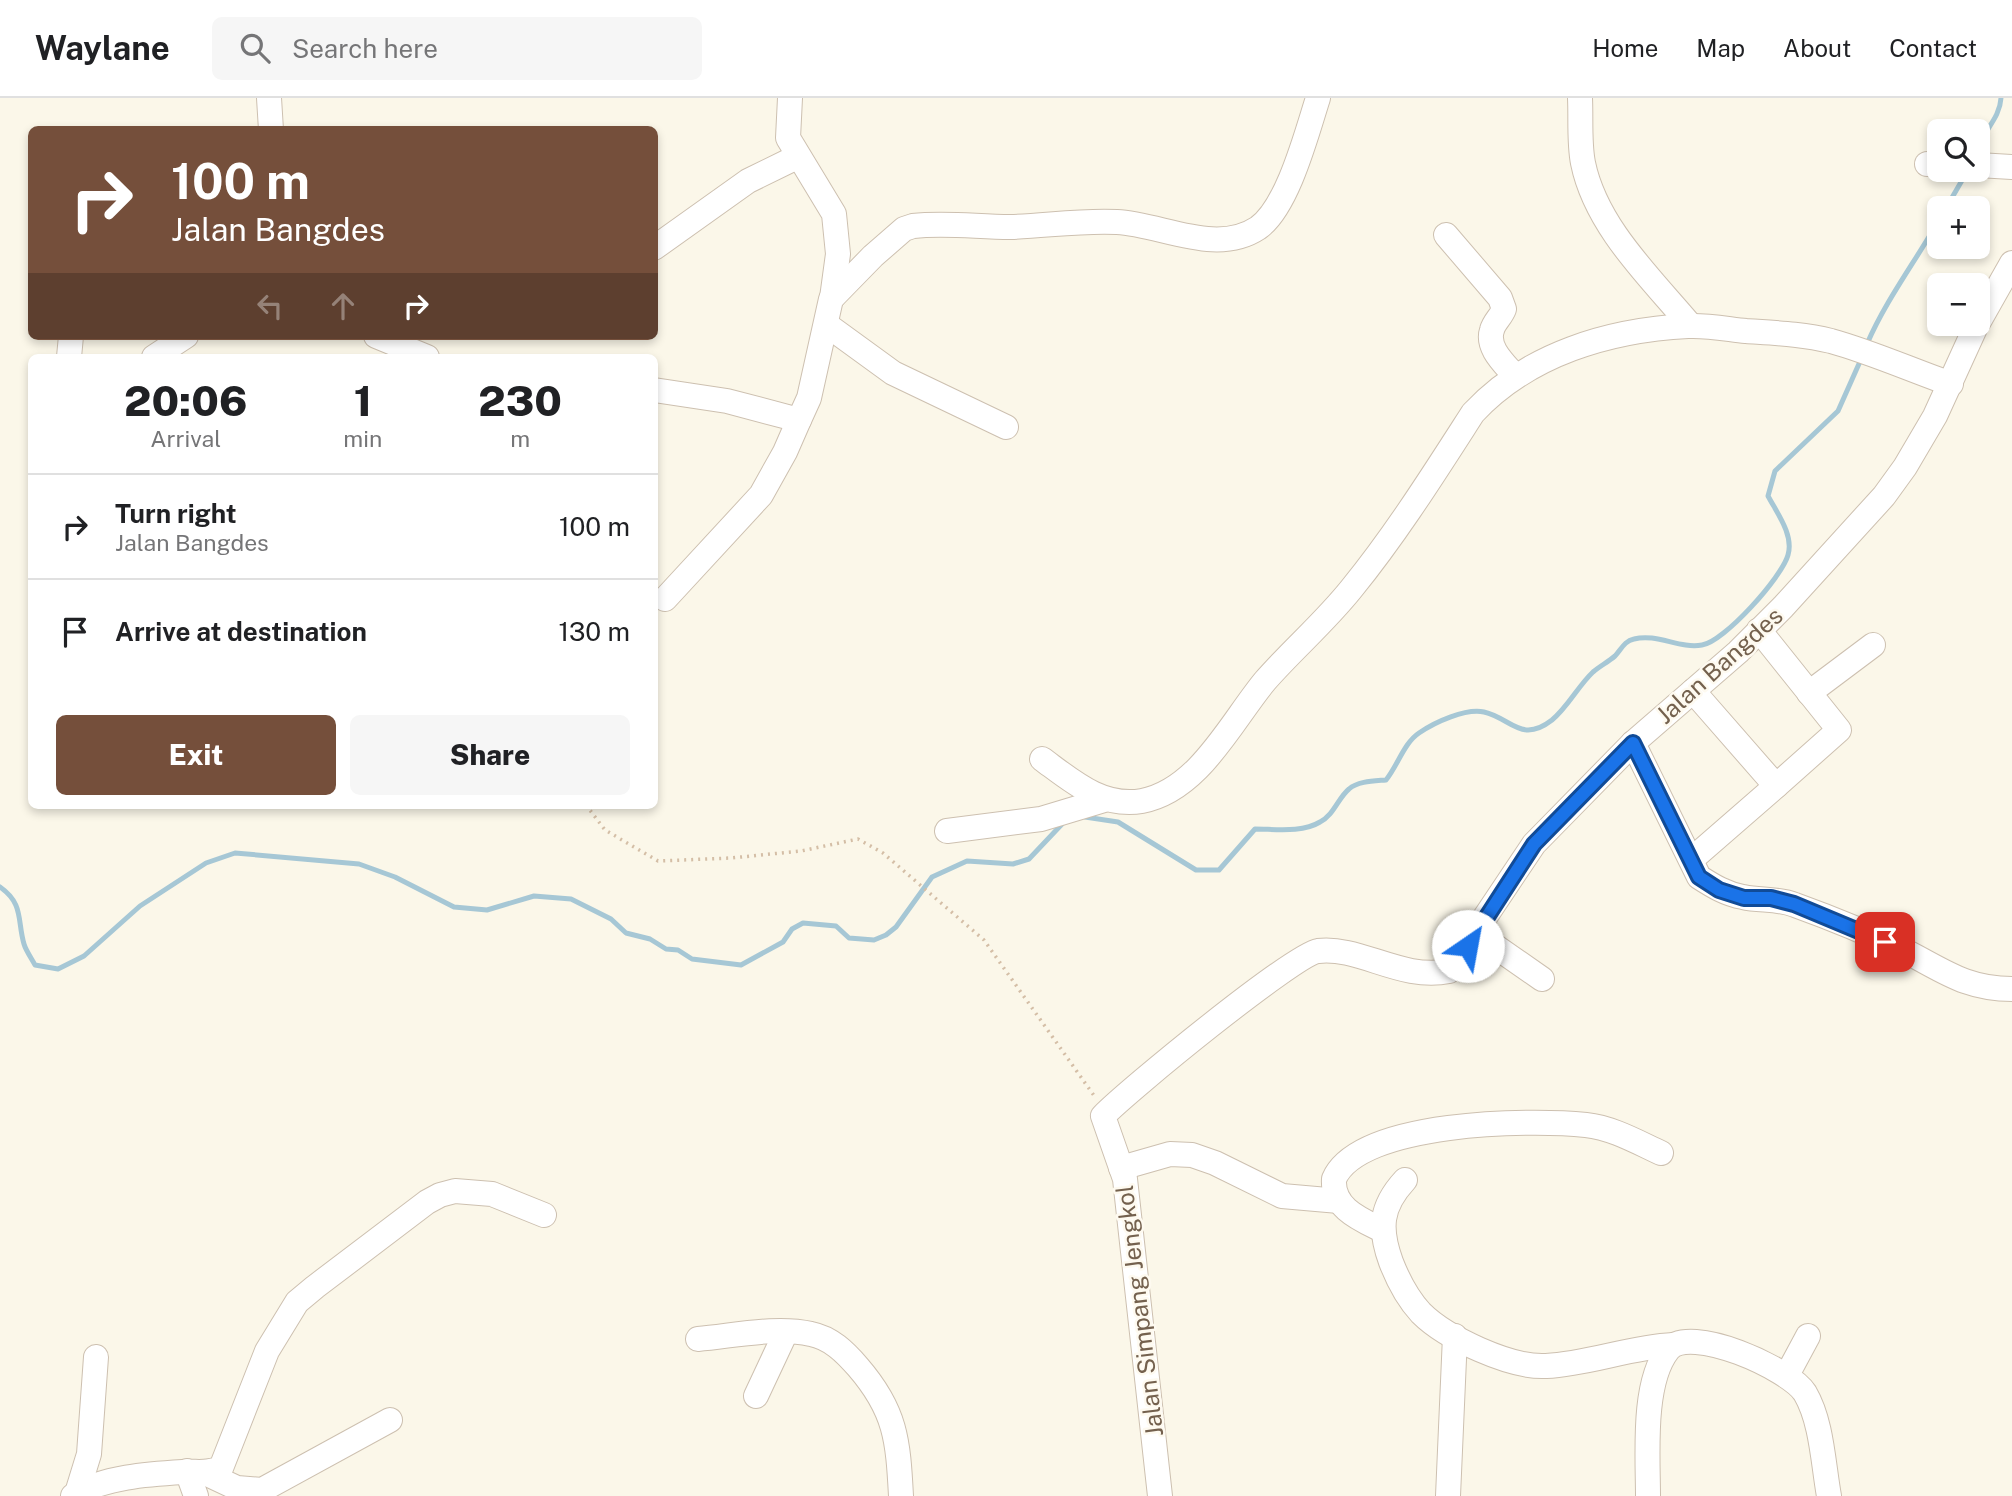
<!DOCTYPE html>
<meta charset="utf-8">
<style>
body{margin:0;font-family:"Public Sans",sans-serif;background:#f6f6f6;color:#202124;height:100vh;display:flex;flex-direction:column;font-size:26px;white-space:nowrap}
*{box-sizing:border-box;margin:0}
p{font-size:23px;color:#757577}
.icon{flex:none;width:38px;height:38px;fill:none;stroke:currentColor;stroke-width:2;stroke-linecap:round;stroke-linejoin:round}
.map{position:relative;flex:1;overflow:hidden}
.sheet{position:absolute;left:28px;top:256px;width:630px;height:455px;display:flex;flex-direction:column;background:#fff;border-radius:10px;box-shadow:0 4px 10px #0003}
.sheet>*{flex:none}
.banner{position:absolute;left:28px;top:28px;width:630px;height:214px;border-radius:10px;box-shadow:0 4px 10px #0003;background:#754f3b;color:#fff;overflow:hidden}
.buttons{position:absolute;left:1927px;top:21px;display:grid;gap:14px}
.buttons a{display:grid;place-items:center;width:63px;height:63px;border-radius:10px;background:#fff;box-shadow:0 4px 10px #0003;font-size:35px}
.pin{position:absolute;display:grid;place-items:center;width:60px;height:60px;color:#fff;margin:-30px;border-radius:14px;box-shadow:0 4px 10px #0006}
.me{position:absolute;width:77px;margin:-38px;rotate:33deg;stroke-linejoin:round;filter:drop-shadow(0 0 5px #0008)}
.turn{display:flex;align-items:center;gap:24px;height:147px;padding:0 28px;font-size:32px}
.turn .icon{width:91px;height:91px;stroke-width:2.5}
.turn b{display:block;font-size:49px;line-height:60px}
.lanes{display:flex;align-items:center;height:66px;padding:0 28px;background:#0003;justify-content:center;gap:35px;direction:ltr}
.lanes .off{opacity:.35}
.eta{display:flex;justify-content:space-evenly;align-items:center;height:119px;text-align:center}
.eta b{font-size:42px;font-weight:800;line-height:49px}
.action{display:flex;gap:14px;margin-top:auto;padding:14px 28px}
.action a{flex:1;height:80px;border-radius:10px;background:#754f3b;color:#fff;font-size:28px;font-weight:800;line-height:80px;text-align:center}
.action a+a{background:#f6f6f6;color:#202124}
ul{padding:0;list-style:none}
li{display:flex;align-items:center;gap:21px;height:105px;padding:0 28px;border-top:2px solid #e0e0e0}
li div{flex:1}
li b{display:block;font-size:26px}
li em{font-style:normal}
header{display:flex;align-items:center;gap:42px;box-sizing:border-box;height:98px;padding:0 35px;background:#fff;border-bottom:2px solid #e0e0e0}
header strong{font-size:33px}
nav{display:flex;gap:38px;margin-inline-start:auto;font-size:24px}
.search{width:490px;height:63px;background:#f6f6f6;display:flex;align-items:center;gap:18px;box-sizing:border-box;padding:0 24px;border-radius:10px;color:#757577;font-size:26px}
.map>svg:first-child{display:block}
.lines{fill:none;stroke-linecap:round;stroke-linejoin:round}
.stream{stroke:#a6c7d5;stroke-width:5}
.minor-casing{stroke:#cdc0b0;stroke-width:26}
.path{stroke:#d4bea6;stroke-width:3.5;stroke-dasharray:2 5;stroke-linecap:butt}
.minor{stroke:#fff;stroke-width:24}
.route-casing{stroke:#114b97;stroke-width:18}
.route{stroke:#1a73e8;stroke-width:12}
.labels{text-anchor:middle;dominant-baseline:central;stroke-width:5;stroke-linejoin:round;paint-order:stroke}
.street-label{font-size:24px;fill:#74614e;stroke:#fefaf0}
</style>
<header>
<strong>Waylane</strong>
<div class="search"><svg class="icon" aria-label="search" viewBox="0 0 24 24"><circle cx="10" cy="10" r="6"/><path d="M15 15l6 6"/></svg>Search here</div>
<nav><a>Home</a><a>Map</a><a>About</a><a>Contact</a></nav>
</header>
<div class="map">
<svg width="2012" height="1398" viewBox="0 0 2012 1398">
<rect width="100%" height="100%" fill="#fbf7e9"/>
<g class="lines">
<g class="stream">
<path d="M1978 50C1984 32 2000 20 2001 0"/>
<path d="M1946 110 1968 72"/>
<path d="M1867 246C1886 202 1915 164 1939 122"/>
<path d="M1085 719 1118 724 1196 772H1219L1255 731C1275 731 1302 735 1320 724 1334 717 1338 700 1349 691 1358 683 1374 683 1386 682 1398 667 1404 645 1419 635 1435 624 1466 610 1484 614 1511 620 1521 646 1552 622 1568 609 1578 588 1593 574 1600 568 1608 564 1615 558 1621 552 1624 543 1634 541 1657 535 1679 551 1702 547 1724 544 1782 479 1788 457 1794 437 1777 415 1768 398L1775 373 1838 313 1862 259"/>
<path d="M0 789C24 806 17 822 24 846 26 853 32 861 35 867L58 871 84 858 140 808 206 765 235 755 359 766 395 779 454 809 487 812 534 798 571 801 611 821 626 835 650 841 666 851 678 852 692 861 741 867 783 844 792 831 803 825 836 828 849 840 874 842 886 837 896 829 932 779 967 763 1013 766 1029 761 1063 725"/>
</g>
<defs>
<g id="minor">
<path d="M269 0 271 32"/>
<path d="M790 0 788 40 834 116 838 156 832 200"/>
<path d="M1580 0C1581 21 1579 45 1583 65 1596 129 1651 180 1691 228"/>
<path d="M1927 66H1939"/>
<path d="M1978 67 2012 69"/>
<path d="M1446 137 1500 200 1504 211C1501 219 1494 224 1492 232 1486 250 1505 266 1515 278"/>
<path d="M654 150 748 83 797 59"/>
<path d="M1978 225 2012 165"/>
<path d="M827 227 893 275 1006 329"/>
<path d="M376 238 427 259"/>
<path d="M69 259 71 238"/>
<path d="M154 259 186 238"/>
<path d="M654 292 727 303 799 322 809 300 831 201 873 158 904 131 913 128C945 124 978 129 1010 129 1045 128 1081 122 1117 124 1161 126 1216 158 1258 130 1288 109 1307 34 1318 0"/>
<path d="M665 501 761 397 785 354 799 322"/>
<path d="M1759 532 1839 632 1776 688"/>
<path d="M1809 595 1873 547"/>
<path d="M1633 645 1699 779C1713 788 1726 796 1743 799 1760 803 1777 800 1795 807 1831 820 1868 835 1903 852 1943 872 1965 891 2012 891"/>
<path d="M1042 661C1072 683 1102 710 1142 703 1199 692 1231 624 1265 583 1293 551 1325 524 1352 490 1396 436 1435 374 1473 315 1528 256 1609 232 1688 228 1707 227 1727 231 1746 233 1775 235 1803 236 1831 243 1871 254 1911 272 1951 286"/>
<path d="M947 733 1041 721 1104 702"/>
<path d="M1691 762 1776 688 1693 593"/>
<path d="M1476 835 1542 881"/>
<path d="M1121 1070 1170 1056 1192 1057 1215 1065 1282 1098 1339 1103"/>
<path d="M1405 1082C1380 1109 1379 1131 1391 1164 1398 1182 1408 1201 1421 1215 1446 1240 1511 1270 1546 1268 1589 1266 1630 1249 1673 1247"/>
<path d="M1382 1132C1360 1121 1332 1110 1334 1081 1359 1023 1531 1021 1586 1027 1613 1030 1637 1044 1661 1055"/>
<path d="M698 1241C733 1238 776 1228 811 1236 831 1240 845 1254 858 1269 896 1313 898 1342 901 1398"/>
<path d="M1787 1277 1808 1238"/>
<path d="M756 1298 786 1234"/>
<path d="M187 1373 196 1398"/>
<path d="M207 1376 237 1390 262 1392 390 1322"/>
<path d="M77 1395 89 1356 96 1259"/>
<path d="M73 1398C103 1379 149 1376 183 1374 198 1373 206 1376 221 1370L267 1253 297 1204 315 1189 427 1104 440 1097 455 1093 492 1096 544 1117"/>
<path d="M1160 1398 1125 1081 1103 1018C1127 993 1293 857 1318 853 1360 848 1401 883 1449 873L1534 746 1633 645 1738 554 1783 509 1884 398 1905 369 1935 318 1977 226"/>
<path d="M1448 1398 1455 1238"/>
<path d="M1648 1398C1648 1358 1642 1285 1668 1252 1689 1225 1790 1271 1805 1295 1822 1324 1823 1365 1829 1398"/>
</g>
</defs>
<use href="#minor" class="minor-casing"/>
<path class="path" d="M586 707 605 732 658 763 731 760 801 753 858 741 883 755 984 842 1095 999"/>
<use href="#minor" class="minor"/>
</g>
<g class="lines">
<defs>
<path id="route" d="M1468 848 1534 746 1633 645 1699 779 1719 792 1744 800H1771L1794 806 1885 844"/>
</defs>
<use href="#route" class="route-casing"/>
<use href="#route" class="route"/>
</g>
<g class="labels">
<g class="street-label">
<text transform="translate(1719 567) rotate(-42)">Jalan Bangdes</text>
<text transform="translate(1139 1213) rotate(-97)">Jalan Simpang Jengkol</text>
</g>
</g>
</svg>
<div class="buttons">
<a><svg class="icon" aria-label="search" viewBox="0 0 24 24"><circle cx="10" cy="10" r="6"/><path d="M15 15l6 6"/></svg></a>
<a>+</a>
<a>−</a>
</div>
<div class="pin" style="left:1885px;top:844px;background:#d93025"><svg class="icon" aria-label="arrive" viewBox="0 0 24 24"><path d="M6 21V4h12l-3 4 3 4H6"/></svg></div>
<svg class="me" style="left:1468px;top:848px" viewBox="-20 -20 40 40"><circle r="19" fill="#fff"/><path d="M0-13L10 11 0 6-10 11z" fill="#1a73e8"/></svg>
<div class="banner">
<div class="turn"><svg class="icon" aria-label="right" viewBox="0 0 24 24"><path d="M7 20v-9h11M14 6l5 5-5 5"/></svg><div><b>100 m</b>Jalan Bangdes</div></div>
<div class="lanes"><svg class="icon off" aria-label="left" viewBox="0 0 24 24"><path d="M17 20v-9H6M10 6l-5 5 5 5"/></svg><svg class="icon off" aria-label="ahead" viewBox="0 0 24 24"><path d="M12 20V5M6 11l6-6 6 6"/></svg><svg class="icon" aria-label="right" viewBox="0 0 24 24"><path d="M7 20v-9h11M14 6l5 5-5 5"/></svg></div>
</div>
<section class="sheet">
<div class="eta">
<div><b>20:06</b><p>Arrival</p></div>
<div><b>1</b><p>min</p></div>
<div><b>230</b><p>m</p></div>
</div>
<ul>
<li><svg class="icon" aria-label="right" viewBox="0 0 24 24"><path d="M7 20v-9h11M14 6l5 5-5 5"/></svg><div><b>Turn right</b><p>Jalan Bangdes</p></div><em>100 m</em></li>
<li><svg class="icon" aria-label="arrive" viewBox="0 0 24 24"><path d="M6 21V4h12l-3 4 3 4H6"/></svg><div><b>Arrive at destination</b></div><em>130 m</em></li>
</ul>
<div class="action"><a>Exit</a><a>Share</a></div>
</section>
</div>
